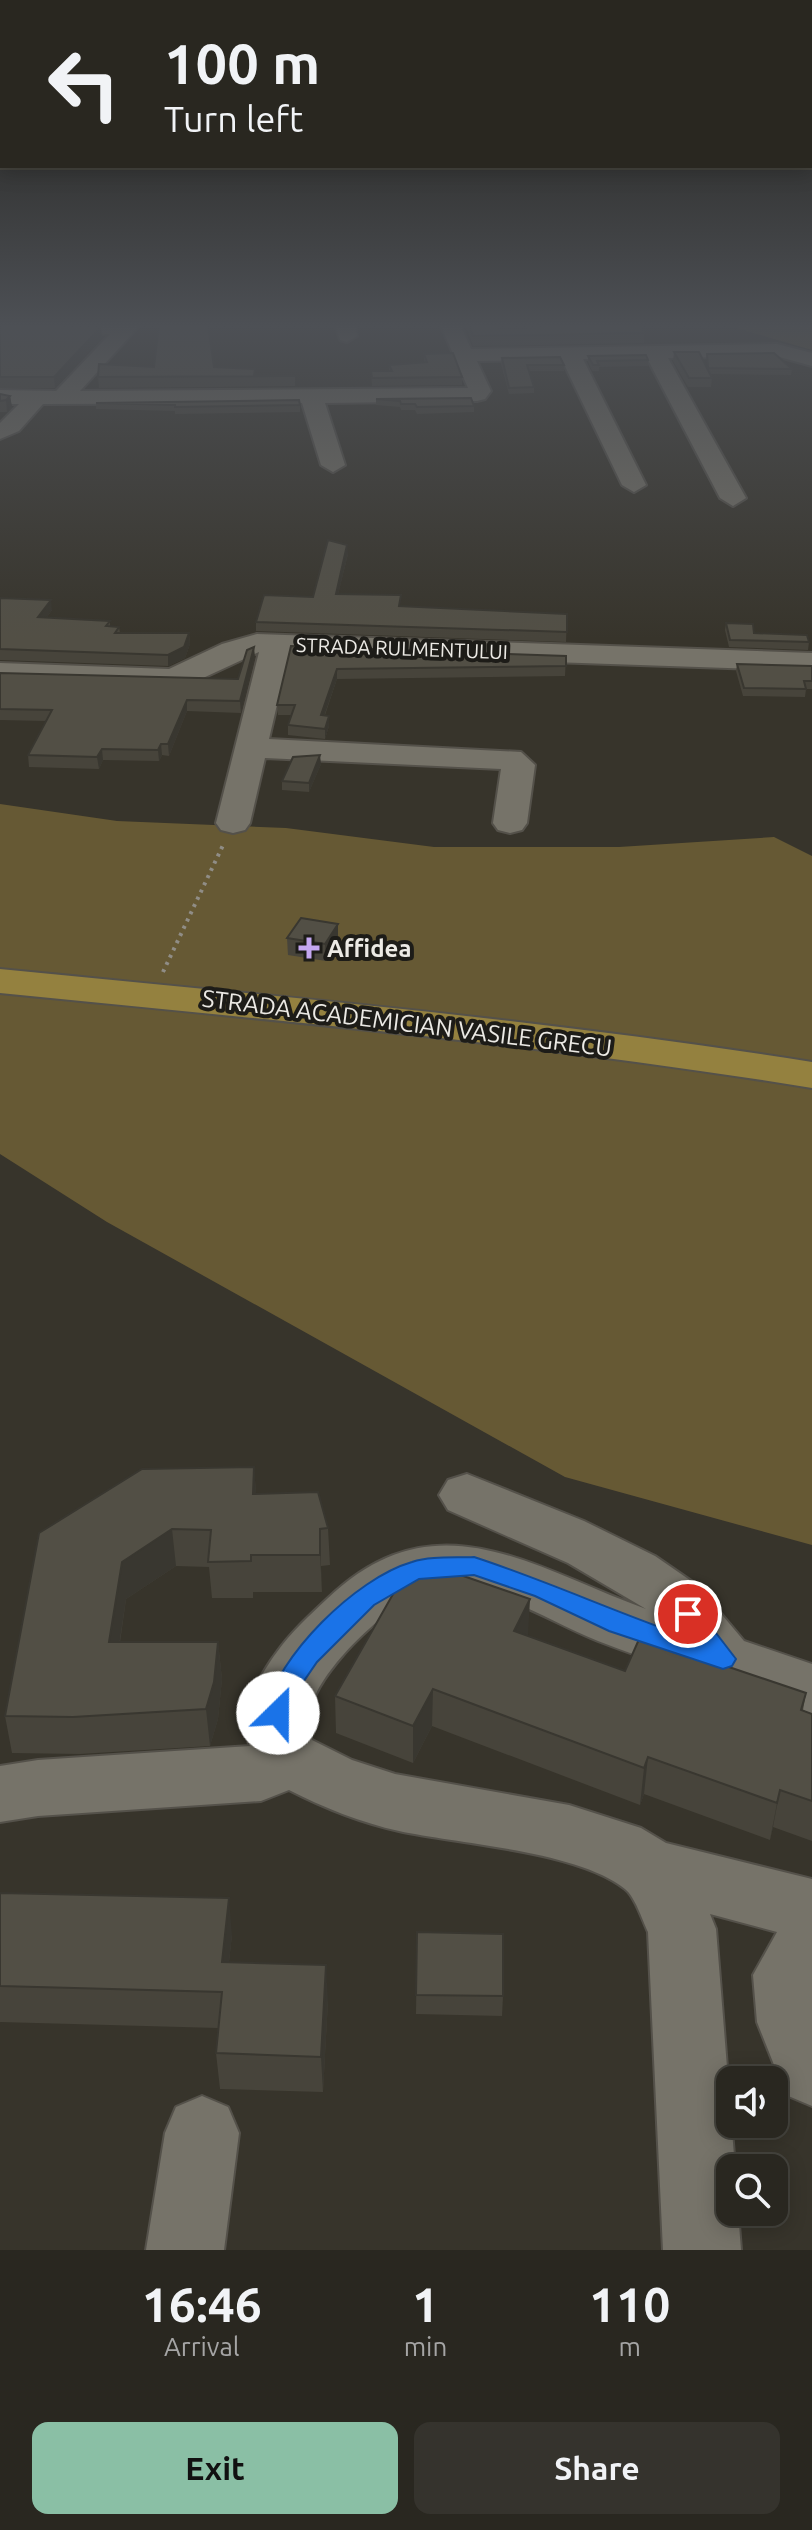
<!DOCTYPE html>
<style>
body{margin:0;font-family:Ubuntu,sans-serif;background:#35332d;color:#f1f3f6;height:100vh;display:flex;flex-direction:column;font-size:30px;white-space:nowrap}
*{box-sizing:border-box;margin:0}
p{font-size:26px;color:#a5a5a5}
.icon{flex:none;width:44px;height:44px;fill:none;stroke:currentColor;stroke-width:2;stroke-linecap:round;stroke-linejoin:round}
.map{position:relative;height:2250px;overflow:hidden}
.drawer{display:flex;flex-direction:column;background:#292720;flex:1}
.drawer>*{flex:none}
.top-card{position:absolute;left:0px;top:0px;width:812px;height:168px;box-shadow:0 4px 20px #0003,0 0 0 2px #45443e;background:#292720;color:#f1f3f6;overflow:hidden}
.fabs{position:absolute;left:716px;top:2066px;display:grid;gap:16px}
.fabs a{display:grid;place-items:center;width:72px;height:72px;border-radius:16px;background:#292720;box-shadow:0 4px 20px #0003,0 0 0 2px #45443e;font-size:40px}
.pin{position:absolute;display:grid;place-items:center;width:68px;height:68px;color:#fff;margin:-34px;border:4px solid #fff;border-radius:50%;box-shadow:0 2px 8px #0007}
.me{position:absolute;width:88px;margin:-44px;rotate:23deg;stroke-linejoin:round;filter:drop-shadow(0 0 6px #0008)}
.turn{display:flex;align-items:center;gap:28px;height:168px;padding:0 32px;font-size:36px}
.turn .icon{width:104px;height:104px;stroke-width:2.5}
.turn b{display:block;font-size:56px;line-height:68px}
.eta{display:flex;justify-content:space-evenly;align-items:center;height:136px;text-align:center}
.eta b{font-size:48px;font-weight:700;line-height:56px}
.cta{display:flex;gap:16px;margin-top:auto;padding:16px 32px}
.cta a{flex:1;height:92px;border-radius:16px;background:#8abfa5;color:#111;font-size:32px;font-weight:700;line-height:92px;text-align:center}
.cta a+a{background:#35332d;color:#f1f3f6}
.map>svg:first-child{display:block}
.green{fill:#665934}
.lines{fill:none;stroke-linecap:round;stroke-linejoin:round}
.minor-casing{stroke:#54514a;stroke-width:4}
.major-casing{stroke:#54514a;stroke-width:4}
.path{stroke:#908d86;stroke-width:4;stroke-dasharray:3 5;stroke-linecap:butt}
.minor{fill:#767369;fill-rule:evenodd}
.major{fill:#94813f;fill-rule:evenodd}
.wall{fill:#47443b}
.shaded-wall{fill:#393730}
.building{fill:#524f45;stroke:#393730;stroke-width:2}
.route{fill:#1a73e8;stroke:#114b97;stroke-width:2}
.poi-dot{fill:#c4a7f1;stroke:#1d1c18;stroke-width:3}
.labels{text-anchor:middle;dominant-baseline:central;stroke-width:8;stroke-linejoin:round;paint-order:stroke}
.far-street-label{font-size:20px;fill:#eceae5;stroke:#1d1c18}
.poi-label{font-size:24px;font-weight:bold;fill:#eceae5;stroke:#1d1c18;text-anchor:start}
.street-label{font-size:24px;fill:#eceae5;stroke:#1d1c18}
</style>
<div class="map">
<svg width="812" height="2250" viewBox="0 0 812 2250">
<rect width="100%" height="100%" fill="#37342b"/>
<g class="green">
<path d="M723 324H812V350Z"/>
<path d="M0 804 117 821 286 828 434 847H619L774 837 812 856V1545L565 1477 107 1222 0 1154Z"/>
</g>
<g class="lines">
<defs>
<g id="minor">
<path d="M6 324H141L80 391 468 388 440 324H460L471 349 777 344 812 353V366L776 356 668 358 746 498 733 506 720 498 647 358 583 359 646 485 634 492 622 485 562 360 477 361 491 391 485 399 477 401 325 403 345 465 333 472 321 465 302 403 43 404 19 431 0 439V423L19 404H0V390L56 391 110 334 16 330Z"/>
<path d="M335 324H355L357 336 347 342 340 340Z"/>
<path d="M257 634 812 653V671L289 653 269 739 521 752 535 765 527 823 522 830 510 833 498 830 493 823 501 769 265 758 250 823 245 830 233 833 221 830 216 823 259 652 203 678 169 687 0 681V663L169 669 222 644Z"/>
<path d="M467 1474 584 1521 655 1556 697 1585 744 1641 812 1664V1714C741 1690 668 1668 598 1641 548 1621 499 1586 443 1588 401 1590 333 1657 316 1694 310 1705 308 1717 306 1729L312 1740 352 1760 395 1774 569 1805 641 1828 666 1843 812 1879V2106L786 2095 757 2022 753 1975 777 1932 710 1914 716 1929 735 2168H730V2212H738L741 2250H663L648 1932C642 1919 635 1897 625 1889 578 1851 459 1844 399 1831 362 1823 322 1807 289 1790L261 1801 38 1816 0 1822V1766L38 1760 250 1746C236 1718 259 1676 277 1652 291 1632 309 1616 327 1599 435 1495 530 1567 646 1609L568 1563 448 1510 439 1495 448 1480Z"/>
<path d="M202 2096 228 2107 239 2133 224 2250H146L165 2133 176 2107Z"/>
</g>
<path id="major" d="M0 969C271 996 543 1019 812 1062V1088C543 1044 271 1020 0 993Z"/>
</defs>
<use href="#minor" class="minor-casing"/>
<use href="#major" class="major-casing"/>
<path class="path" d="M163 972 224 843"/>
<use href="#minor" class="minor"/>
<use href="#major" class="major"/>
</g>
<g class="wall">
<path d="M0 324 102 337 55 388H0Z"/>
<path d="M465 324H497L498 329 541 327 540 324H639L644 333V343L473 346Z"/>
<path d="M209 329 214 367 255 375 295 376V386L99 388 98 377 154 367Z"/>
<path d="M674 352 707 368V354L792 369 791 375 710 374 712 378 711 387H688L673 361Z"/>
<path d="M424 354 462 377V385L372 386 371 371H389V365L424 362Z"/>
<path d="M588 356 648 360V366L599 367V371H592L588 362Z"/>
<path d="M502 358 564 365V371H529L534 387V393L509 394 501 364Z"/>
<path d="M0 394 10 396 12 407 7 412H0Z"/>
<path d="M376 399 474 406V412L417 414 415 410H401L400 407 376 405Z"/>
<path d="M96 403 300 405V412L175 414V411L96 409Z"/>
<path d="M348 554 338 594 400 606 567 614 566 642 256 631V622L313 597Z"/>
<path d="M0 598 52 610 47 617 110 621V626L119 627 120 633H189L190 644 185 658 168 666 0 660Z"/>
<path d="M726 623 754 633 809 642 808 650 729 647 725 630Z"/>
<path d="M291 646 566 656 565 676 337 679 325 715 329 726 325 739 288 735V725L291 715H278L277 705Z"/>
<path d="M255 657 241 713 187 711 169 756 162 755 159 761 103 760 99 769 29 767 28 755 46 721 0 720V673L238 679Z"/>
<path d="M737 664 812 666V689H806L805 697 743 696 736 671Z"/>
<path d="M321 764 309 792 282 790V781Z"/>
<path d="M338 924V941L326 961 288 955 287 938Z"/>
<path d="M254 1467 256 1494 328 1528 330 1565 321 1566 322 1592H253V1598H212L209 1567 176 1566 126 1599 120 1642H218L222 1679 218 1719 210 1746 80 1754 12 1753 5 1716 142 1469Z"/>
<path d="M528 1636 625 1671 806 1693 803 1710 812 1714V1841L773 1827 770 1840 644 1794 640 1805 432 1726 413 1763 336 1733 335 1696Z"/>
<path d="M0 1893 232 1935 229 1962 328 2001 323 2092 220 2089 216 2053 218 2028 0 2022Z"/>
<path d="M417 1932 503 1996 502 2016 416 2014Z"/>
</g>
<g class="shaded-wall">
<path d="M101 327 102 337 55 388 54 377Z"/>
<path d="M10 396 12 407 7 412 6 400Z"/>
<path d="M347 545 348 554 336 603V594Z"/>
<path d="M51 600 52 610 40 627 38 617Z"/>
<path d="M189 633 190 644 185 658 168 666V655Z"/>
<path d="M254 647 255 657 241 713 240 701Z"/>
<path d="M337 669V679L321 725V715Z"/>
<path d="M187 700V711L169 756 168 744Z"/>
<path d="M329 716V726L325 739V729Z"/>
<path d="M161 744 162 755 159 761 158 750Z"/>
<path d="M102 749 103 760 99 769 97 757Z"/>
<path d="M320 755 321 764 309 792V783Z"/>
<path d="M338 924V941L326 961 325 944Z"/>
<path d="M254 1467 257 1504 253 1494Z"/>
<path d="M172 1529 176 1566 126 1599 114 1679 109 1642 122 1562Z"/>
<path d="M320 1529 321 1566 322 1592 320 1555Z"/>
<path d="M530 1599 528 1636 514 1631Z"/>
<path d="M218 1642 222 1679 218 1719 210 1746 206 1709Z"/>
<path d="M433 1689 432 1726 413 1763V1726Z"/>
<path d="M648 1757 644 1794 640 1805 644 1768Z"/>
<path d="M780 1790 773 1827 770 1840 777 1803Z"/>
<path d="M229 1898 232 1935 225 1998 222 1962Z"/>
<path d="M326 1965 328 2001 323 2092 321 2057Z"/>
</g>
<g class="building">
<path d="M0 324H41L101 327 54 377H0Z"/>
<path d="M159 324H208L214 367 255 369 254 375 295 376 98 377 99 364 154 367Z"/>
<path d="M469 324H497L498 329 545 327 544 324H639L644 333 473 336Z"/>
<path d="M674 352H699L712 378H689Z"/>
<path d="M453 353 462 377 372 378 371 371H392L389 365 427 362 424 354Z"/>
<path d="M774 353 792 369 708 368 707 354Z"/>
<path d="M646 355 648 360 597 361 599 365H593L588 356Z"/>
<path d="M560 357 564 365H527L534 387 509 388 502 358Z"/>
<path d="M0 394 10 396 6 400 0 401Z"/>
<path d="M471 398 474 406 417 407 415 404H401L400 401 376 399Z"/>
<path d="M299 400 300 405 175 407V405L96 403Z"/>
<path d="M328 540 347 545 336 594 401 595 399 606 567 614V632L256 622 264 595 313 597Z"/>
<path d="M0 598 51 600 38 617 110 621 106 626 119 627 115 633H189L184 647 168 655 0 649Z"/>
<path d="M726 623 753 624 754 633 807 635 809 642 730 640Z"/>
<path d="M291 646 566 656V666L337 669 321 715 329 716 325 729 288 725 295 705H277Z"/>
<path d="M254 647 240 701 187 700 168 744H161L158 750 102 749 97 757 28 755 52 710 0 709V673L238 679 247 650Z"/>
<path d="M737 664 812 666V681H804L806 689 744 688Z"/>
<path d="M320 755 309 783 282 781 293 757Z"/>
<path d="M301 918 338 924 325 944 287 938Z"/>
<path d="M254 1467 253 1494 318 1492 328 1528 320 1529V1555H251V1561L208 1562 211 1530 172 1529 122 1562 109 1642H218L214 1682 206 1709 73 1717 5 1716 39 1533 142 1469Z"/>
<path d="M420 1561 530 1599 514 1631 625 1671 640 1637 806 1693 801 1710 812 1714V1801L780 1790 777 1803 648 1757 644 1768 433 1689 413 1726 335 1696 409 1566Z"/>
<path d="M0 1893 229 1898 222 1962 326 1965 321 2057 216 2053 222 1992 0 1986Z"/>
<path d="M417 1932 503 1934V1996L416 1995Z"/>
</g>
<linearGradient id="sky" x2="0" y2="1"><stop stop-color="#1e1d18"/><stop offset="0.51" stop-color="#4d5055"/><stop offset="1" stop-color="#4d5055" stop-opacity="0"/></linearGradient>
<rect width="812" height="639" fill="url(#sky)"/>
<path class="route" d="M474 1557C548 1581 619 1614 693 1639L675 1614 679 1607 688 1604 696 1607 736 1659 732 1666 723 1669 609 1631 535 1596 474 1575 419 1579 374 1605 317 1662 293 1697 287 1721 278 1724 269 1721 265 1713C276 1657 356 1578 412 1562 431 1556 454 1558 474 1557Z"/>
<path class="poi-dot" d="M305 936h8v8h8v8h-8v8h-8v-8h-8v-8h8z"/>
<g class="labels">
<g class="far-street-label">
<text transform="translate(402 648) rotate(2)">STRADA RULMENTULUI</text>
</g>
<g class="poi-label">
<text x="327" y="948">Affidea</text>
</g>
<g class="street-label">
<text transform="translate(407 1023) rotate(7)">STRADA ACADEMICIAN VASILE GRECU</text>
</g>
</g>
</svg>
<div class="fabs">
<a><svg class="icon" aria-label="sound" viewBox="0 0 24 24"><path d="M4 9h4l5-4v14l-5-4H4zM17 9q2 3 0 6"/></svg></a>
<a><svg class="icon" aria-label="search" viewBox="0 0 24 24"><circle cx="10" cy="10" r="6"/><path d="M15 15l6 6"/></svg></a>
</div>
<div class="pin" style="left:688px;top:1614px;background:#d93025"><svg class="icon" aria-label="arrive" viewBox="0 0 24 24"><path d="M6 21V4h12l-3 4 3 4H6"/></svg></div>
<svg class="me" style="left:278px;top:1713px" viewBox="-20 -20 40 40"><circle r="19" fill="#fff"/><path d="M0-13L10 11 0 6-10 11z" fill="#1a73e8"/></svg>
<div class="top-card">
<div class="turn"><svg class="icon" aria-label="left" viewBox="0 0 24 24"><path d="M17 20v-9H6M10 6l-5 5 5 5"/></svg><div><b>100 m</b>Turn left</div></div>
</div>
</div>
<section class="drawer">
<div class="eta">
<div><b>16:46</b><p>Arrival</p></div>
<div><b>1</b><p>min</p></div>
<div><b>110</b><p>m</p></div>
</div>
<div class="cta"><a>Exit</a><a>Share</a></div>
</section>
